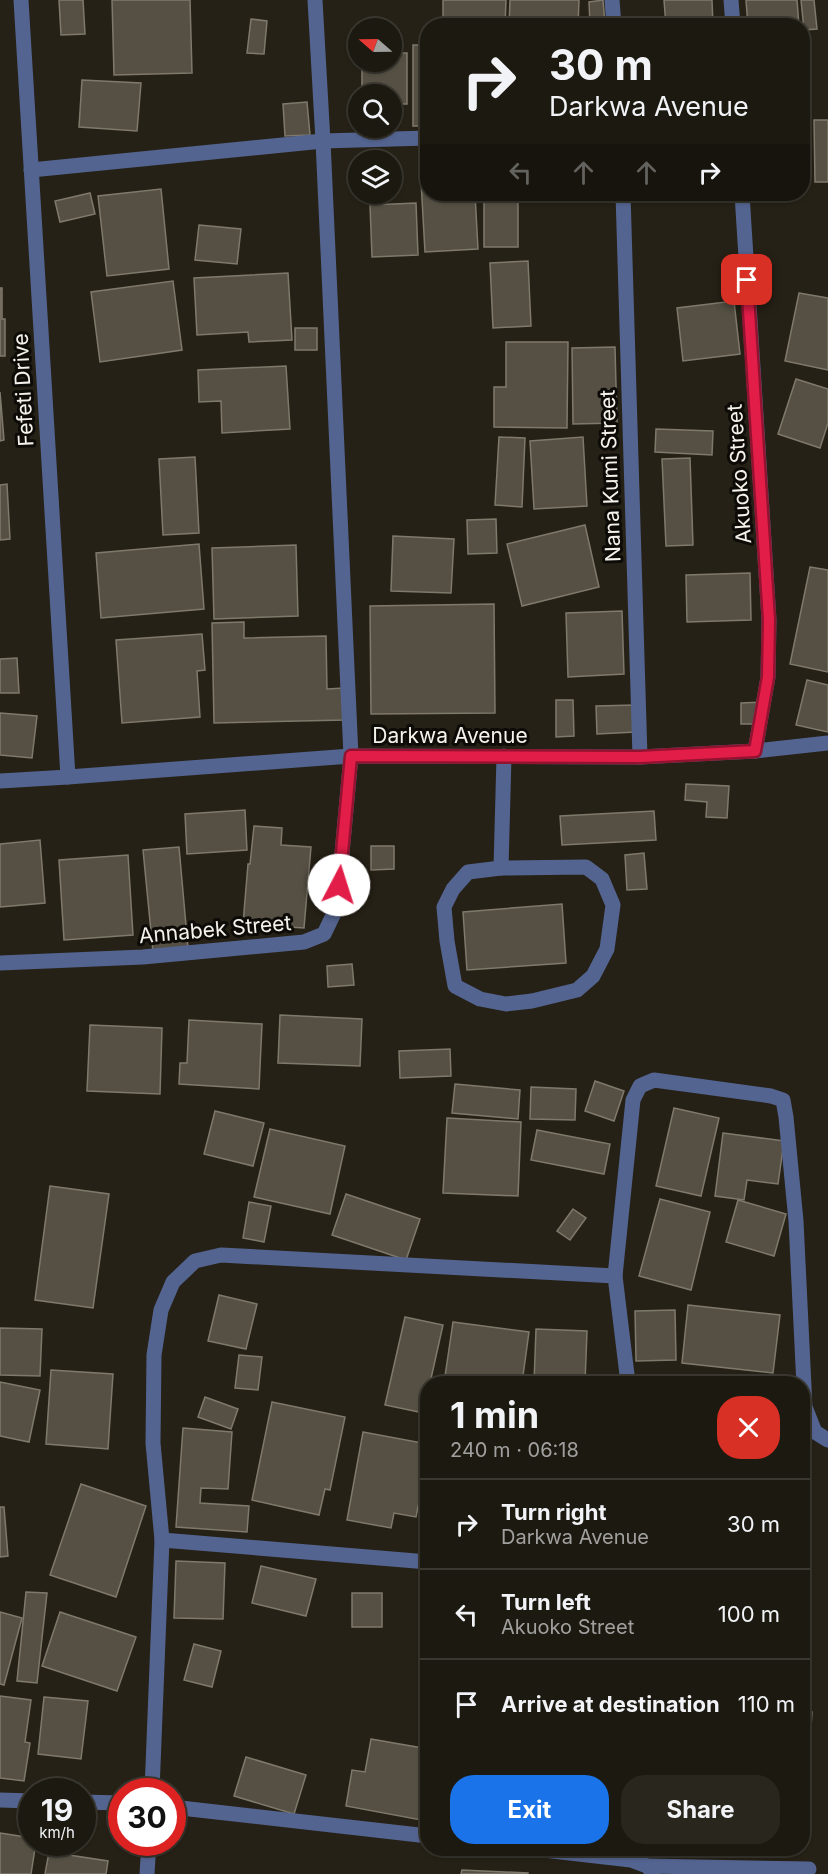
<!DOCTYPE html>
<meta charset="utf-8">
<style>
body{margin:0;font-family:Inter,sans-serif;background:#29261e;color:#f1f3f6;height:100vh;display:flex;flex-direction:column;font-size:22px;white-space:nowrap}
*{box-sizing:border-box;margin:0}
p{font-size:20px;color:#a0a09f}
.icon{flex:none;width:33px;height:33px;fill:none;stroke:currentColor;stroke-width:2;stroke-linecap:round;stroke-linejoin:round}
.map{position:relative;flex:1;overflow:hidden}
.sheet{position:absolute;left:420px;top:1376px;width:390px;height:480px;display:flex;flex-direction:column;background:#1c1910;border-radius:24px;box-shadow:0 2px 4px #0004,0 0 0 2px #3a3830}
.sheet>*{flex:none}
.top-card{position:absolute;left:420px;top:18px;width:390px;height:183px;border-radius:24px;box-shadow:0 2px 4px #0004,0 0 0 2px #3a3830;background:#1c1910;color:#f1f3f6;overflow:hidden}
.needle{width:39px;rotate:290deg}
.controls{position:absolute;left:348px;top:18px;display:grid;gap:12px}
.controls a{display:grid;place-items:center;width:54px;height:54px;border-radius:50%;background:#1c1910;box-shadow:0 2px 4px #0004,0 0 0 2px #3a3830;font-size:30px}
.speed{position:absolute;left:18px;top:1778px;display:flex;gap:12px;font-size:30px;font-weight:700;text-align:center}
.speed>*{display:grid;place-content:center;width:78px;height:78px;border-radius:50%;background:#1c1910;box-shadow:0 2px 4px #0004,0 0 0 2px #3a3830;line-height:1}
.speed small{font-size:15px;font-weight:400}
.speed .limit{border:9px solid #d22;background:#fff;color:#111}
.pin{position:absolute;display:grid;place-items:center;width:51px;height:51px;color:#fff;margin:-26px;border-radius:12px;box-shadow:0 3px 9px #0006}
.me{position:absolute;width:66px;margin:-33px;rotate:5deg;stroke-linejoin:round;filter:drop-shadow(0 0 4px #0008)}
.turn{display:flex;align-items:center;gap:21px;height:126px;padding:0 30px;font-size:27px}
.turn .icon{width:78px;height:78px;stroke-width:2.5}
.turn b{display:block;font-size:42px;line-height:51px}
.lanes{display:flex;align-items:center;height:57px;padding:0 30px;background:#0003;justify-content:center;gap:30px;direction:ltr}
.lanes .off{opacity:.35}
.round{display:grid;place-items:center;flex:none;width:63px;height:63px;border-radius:24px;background:#29261e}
.head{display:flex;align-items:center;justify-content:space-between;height:102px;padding:0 30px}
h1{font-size:36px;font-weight:700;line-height:45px}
.action{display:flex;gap:12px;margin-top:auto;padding:12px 30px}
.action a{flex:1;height:69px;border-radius:24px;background:#1a73e8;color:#fff;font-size:24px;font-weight:700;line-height:69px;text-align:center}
.action a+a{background:#29261e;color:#f1f3f6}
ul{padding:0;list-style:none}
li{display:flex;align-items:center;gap:18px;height:90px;padding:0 30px;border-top:2px solid #3a3830}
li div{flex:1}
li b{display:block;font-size:22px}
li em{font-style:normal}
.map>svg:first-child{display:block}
.building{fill:#565044;stroke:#7f796c;stroke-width:1.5}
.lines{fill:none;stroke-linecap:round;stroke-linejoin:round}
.minor{stroke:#546490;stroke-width:15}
.route-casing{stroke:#92132f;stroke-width:15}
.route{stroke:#e11d48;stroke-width:10}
.labels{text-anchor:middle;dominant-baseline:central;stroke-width:6;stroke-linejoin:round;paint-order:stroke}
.street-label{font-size:21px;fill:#f5f2eb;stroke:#0d0b07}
</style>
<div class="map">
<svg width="828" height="1874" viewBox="0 0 828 1874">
<rect width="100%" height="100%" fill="#262116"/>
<g class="building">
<path d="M59 0H83L85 34 61 35Z"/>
<path d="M112 0H190L192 73 114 75Z"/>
<path d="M443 0H506L505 26H443Z"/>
<path d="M510 0H579L578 26H509Z"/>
<path d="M603 0 605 24 590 25 589 2Z"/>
<path d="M664 0H712L713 26H666Z"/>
<path d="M746 0H797L799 26H748Z"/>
<path d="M801 0H814L817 29 804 30Z"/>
<path d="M251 19 267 21 264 54 247 53Z"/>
<rect x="413" y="45" width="15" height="81"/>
<path d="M392 53H407V104H392V94H362V62H392Z"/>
<path d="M82 80 141 83 137 131 79 127Z"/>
<path d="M802 87H808L810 109H802Z"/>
<path d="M307 102 310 135 285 136 283 104Z"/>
<path d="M814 120H828V182H815Z"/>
<path d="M421 181H428V194H475L478 249 425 252Z"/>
<path d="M161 189 169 269 107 276 98 196Z"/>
<path d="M90 193 95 214 60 222 55 201Z"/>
<rect x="484" y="194" width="34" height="53"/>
<path d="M416 203 418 255 372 257 370 205Z"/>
<path d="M199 225 241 229 237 264 195 260Z"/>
<path d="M528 261 531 326 493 328 490 263Z"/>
<path d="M288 273 292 340 249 342 248 332 197 335 194 278Z"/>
<path d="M173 281 182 350 100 362 91 292Z"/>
<path d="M0 288H2V319H5V356H0Z"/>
<path d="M799 293 828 298V370L785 361Z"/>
<path d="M734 301 740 354 683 361 677 308Z"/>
<rect x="295" y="328" width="22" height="22"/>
<path d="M506 342H568L567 428 494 427V387H506Z"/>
<path d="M615 347 617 423 573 424 572 348Z"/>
<path d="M286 366 290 429 222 433 221 401 199 402 198 370Z"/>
<path d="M796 379 828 389V423L820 448 778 434Z"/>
<path d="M0 392 4 440 0 441Z"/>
<path d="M656 429 713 431 712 455 655 452Z"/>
<path d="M499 437 525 438 522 507 495 505Z"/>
<path d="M583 437 587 506 534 509 530 441Z"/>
<path d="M195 457 199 533 163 535 159 459Z"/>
<path d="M690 458 693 545 666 546 662 459Z"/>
<path d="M7 484 10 539 0 540V485Z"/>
<path d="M496 519 497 553 468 554 467 520Z"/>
<path d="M585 525 599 587 522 606 507 544Z"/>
<path d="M393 536 454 539 451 593 391 591Z"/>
<path d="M199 544 204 609 101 618 96 553Z"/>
<path d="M296 545 298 616 214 619 212 548Z"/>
<path d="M810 567 828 570V672L790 664Z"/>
<path d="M750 573 751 620 687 622 686 575Z"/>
<path d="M494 604 495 713 371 714 370 606Z"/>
<path d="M622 611 624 674 568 677 566 613Z"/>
<path d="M244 622V638L326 636 327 689 344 688 345 720 214 723 212 623Z"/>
<path d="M202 634 205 670 197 671 200 717 122 723 116 640Z"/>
<path d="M17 658 19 693H0V659Z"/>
<path d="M807 680 828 685V732L796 725Z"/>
<path d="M556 700H573L574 736 556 737Z"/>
<path d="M764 702 765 724H741V703Z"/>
<path d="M635 705 636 732 597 734 596 706Z"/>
<path d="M0 713 37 716 32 758 0 755Z"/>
<path d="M686 784 729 786 727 818 706 817 707 802 685 800Z"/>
<path d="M245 810 247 850 187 854 185 814Z"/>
<path d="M654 811 656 840 562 845 560 816Z"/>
<path d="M254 826 282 828 281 845 311 847 304 928 243 924 248 864H250Z"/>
<path d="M40 840 45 903 0 907V844Z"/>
<path d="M371 846H394V869L371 870Z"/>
<path d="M179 847 188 948 153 952 143 850Z"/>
<path d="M644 853 647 889 627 890 625 855Z"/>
<path d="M128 855 133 935 64 940 59 860Z"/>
<path d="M562 904 566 963 467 970 463 912Z"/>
<path d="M352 964 354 985 328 987 327 966Z"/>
<path d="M280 1015 362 1019 360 1066 278 1063Z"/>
<path d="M189 1020 262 1024 259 1089 179 1084 180 1063H187Z"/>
<path d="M90 1025 162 1028 160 1094 87 1091Z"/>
<path d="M450 1049 451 1076 400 1078 399 1051Z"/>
<path d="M595 1081 624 1091 614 1121 585 1111Z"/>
<path d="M455 1084 520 1090 518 1119 452 1113Z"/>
<path d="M531 1087 576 1089 575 1120 530 1119Z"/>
<path d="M674 1108 719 1118 701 1196 656 1186Z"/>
<path d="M215 1111 264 1123 253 1166 204 1154Z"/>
<path d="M447 1118 521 1122 518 1196 443 1193Z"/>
<path d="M270 1129 345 1146 330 1214 254 1197Z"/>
<path d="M537 1130 610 1144 604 1174 531 1160Z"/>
<path d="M723 1133 784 1141 778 1184 747 1180 744 1200 715 1196Z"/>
<path d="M50 1186 109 1194 93 1308 35 1300Z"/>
<path d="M346 1194 420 1219 406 1260 332 1235Z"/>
<path d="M660 1199 710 1212 691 1290 639 1276Z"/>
<path d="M738 1200 786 1214 774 1256 726 1242Z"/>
<path d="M249 1202 271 1206 264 1242 243 1238Z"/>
<path d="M573 1209 586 1218 570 1240 557 1231Z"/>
<path d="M219 1295 257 1304 246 1349 208 1341Z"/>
<path d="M688 1305 780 1315 773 1373 682 1363Z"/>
<path d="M675 1310 676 1360 636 1361 635 1311Z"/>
<path d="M405 1317 443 1325 430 1383H428V1396L424 1413 385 1405Z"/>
<path d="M453 1322 529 1332 522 1383H444Z"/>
<path d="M0 1328 42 1329 40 1376 0 1375Z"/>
<path d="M536 1329 587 1331 585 1383H534Z"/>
<path d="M239 1355 262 1357 258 1390 235 1388Z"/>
<path d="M51 1370 113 1374 108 1449 46 1444Z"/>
<path d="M0 1382 40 1390 29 1442 0 1436Z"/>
<path d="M205 1397 238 1409 231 1429 198 1417Z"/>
<path d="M272 1402 345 1417 330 1490 325 1489 319 1515 252 1500Z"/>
<path d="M183 1428 232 1432 228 1489 201 1488 200 1503 249 1506 247 1532 176 1527Z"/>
<path d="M363 1432 428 1444V1455L416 1517 394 1513 391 1528 347 1520Z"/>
<path d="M81 1484 146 1506 116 1597 50 1575Z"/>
<path d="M0 1507H4L8 1556 0 1557Z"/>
<path d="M176 1561 225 1563 223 1619 174 1618Z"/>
<path d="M261 1566 316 1579 306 1616 252 1603Z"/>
<path d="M26 1592 47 1593 37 1683 17 1681Z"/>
<rect x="352" y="1593" width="30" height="34"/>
<path d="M0 1612 22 1618 4 1685 0 1684Z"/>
<path d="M60 1612 136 1637 117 1691 42 1666Z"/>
<path d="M802 1637 808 1638 806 1677 802 1676Z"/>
<path d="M194 1644 221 1651 212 1687 184 1680Z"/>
<path d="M0 1696 31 1700 25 1742 30 1743 24 1781 0 1778Z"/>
<path d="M44 1697 88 1701 81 1759 38 1754Z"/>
<path d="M802 1712H812L804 1835H802Z"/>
<path d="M371 1739 428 1749V1785L421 1820 346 1806 352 1770 365 1772Z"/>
<path d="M246 1757 306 1775 294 1814 234 1796Z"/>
<path d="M0 1833 32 1838V1842H36L31 1874H0Z"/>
<path d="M712 1848H734L733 1856 711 1854Z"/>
<path d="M49 1852 108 1861 106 1874H45Z"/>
<path d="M462 1870 528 1873V1874H461Z"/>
</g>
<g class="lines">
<g class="minor">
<path d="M21 0 68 777"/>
<path d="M612 0 614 26"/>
<path d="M731 0 733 26"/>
<path d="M31 170 323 141 428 138"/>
<path d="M623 194 640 757"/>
<path d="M742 194 769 620 768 677 755 751"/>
<path d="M0 781 68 777 351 756 640 757 755 751 828 743"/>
<path d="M586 867 602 879 613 905 607 949 593 976 577 990 532 1001 506 1004 480 999 455 986 447 941 444 907 453 889 468 872 501 868Z"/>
<path d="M501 868 504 756"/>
<path d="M0 963 143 957 304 942 324 934 337 907 351 756 323 141 315 0"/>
<path d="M615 1276 633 1100 640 1086 654 1080 771 1096 783 1100 786 1117 796 1221 805 1407 815 1432 828 1440"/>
<path d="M162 1540 428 1562"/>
<path d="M152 1791 162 1540 153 1443 154 1355 161 1310 173 1282 195 1261 221 1255 615 1276 628 1383"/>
<path d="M0 1800 32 1801"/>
<path d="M82 1802 122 1803"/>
<path d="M172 1807 428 1836"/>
<path d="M526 1848 631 1860 647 1866 653 1872"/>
<path d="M647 1866 809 1869"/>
<path d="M147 1874 149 1842"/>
</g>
</g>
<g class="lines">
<defs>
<path id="route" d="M339 885 351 756 640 757 755 751 768 677 769 620 747 280"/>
</defs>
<use href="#route" class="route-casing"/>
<use href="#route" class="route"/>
</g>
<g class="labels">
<g class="street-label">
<text transform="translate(23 390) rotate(-93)">Fefeti Drive</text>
<text transform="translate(739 474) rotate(-94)">Akuoko Street</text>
<text transform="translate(610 476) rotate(-92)">Nana Kumi Street</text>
<text x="450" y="735">Darkwa Avenue</text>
<text transform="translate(215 929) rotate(-5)">Annabek Street</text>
</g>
</g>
</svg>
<div class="controls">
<a><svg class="needle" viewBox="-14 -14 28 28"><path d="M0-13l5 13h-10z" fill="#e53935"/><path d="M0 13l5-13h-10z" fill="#a0a09f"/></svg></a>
<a><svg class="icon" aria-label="search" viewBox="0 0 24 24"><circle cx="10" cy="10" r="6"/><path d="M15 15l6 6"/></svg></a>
<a><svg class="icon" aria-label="layers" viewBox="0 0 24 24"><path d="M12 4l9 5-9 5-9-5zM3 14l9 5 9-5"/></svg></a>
</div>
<div class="speed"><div>19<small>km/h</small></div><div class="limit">30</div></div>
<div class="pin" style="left:747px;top:280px;background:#d93025"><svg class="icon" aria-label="arrive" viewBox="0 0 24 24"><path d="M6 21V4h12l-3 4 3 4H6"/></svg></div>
<svg class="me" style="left:339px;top:885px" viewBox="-20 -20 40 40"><circle r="19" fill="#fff"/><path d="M0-13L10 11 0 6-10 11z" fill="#e11d48"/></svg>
<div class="top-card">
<div class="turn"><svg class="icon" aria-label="right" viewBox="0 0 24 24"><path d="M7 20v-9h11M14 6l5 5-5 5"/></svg><div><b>30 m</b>Darkwa Avenue</div></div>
<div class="lanes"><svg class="icon off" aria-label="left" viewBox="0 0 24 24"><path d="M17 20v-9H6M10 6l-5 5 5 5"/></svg><svg class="icon off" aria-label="ahead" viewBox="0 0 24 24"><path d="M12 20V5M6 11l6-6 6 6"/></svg><svg class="icon off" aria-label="ahead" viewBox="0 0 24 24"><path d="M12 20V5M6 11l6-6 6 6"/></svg><svg class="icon" aria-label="right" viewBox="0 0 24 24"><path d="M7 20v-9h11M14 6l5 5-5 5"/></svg></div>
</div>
<section class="sheet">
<div class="head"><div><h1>1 min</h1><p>240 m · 06:18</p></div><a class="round" style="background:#d93025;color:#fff"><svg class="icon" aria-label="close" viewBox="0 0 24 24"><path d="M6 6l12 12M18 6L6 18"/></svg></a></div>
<ul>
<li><svg class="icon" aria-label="right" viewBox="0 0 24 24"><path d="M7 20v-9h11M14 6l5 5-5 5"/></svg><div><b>Turn right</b><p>Darkwa Avenue</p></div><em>30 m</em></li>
<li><svg class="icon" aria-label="left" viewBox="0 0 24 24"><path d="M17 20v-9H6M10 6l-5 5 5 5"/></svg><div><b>Turn left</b><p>Akuoko Street</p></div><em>100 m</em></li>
<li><svg class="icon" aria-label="arrive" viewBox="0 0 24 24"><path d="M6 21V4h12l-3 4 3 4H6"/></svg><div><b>Arrive at destination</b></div><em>110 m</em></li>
</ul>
<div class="action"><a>Exit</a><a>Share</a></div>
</section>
</div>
